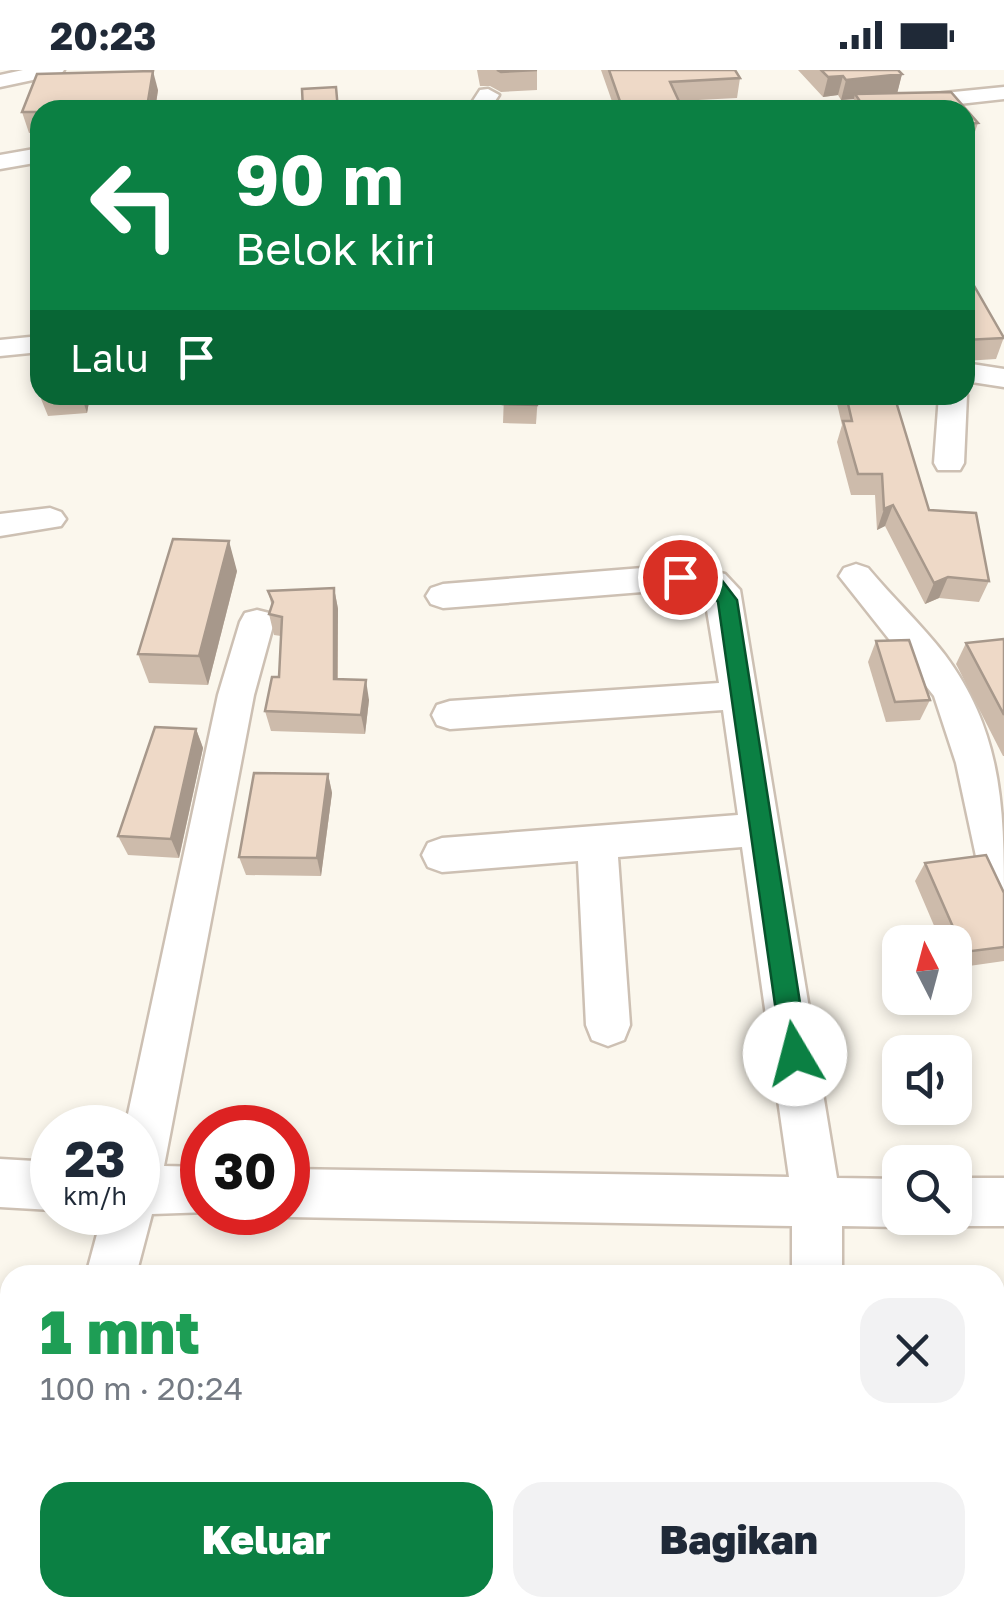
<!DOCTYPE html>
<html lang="id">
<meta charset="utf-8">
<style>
body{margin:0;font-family:"Golos Text",sans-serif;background:#f2f2f3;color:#1f2937;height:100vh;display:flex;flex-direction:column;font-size:38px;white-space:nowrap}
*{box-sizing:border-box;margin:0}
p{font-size:32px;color:#747a83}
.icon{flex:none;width:55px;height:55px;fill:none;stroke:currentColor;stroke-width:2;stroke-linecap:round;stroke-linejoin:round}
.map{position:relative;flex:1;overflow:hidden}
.sheet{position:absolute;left:0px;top:1195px;width:1005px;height:352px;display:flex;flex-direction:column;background:#fff;border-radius:30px 30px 0 0;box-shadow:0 5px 15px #0003}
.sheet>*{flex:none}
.banner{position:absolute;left:30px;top:30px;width:945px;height:305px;border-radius:30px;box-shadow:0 5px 15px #0003;background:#0b8043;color:#fff;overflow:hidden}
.needle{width:65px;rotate:354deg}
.fabs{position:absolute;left:882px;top:855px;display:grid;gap:20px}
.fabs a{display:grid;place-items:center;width:90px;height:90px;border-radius:20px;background:#fff;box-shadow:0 5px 15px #0003;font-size:50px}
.speed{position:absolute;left:30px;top:1035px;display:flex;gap:20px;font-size:50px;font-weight:700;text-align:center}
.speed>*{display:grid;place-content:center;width:130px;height:130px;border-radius:50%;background:#fff;box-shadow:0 5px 15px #0003;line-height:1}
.speed small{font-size:25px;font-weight:400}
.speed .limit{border:15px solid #d22;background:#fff;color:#111}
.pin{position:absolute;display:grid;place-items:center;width:85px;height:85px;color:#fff;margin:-42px;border:5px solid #fff;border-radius:50%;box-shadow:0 2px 10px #0007}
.me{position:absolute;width:110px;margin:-55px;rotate:352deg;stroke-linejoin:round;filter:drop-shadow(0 0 8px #0008)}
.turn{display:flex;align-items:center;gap:35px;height:210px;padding:0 40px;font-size:45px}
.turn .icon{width:130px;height:130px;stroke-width:2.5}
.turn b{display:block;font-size:70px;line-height:85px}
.then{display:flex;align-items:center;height:95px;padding:0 40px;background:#0003;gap:20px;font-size:38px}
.round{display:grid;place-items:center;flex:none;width:105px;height:105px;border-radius:30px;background:#f2f2f3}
.overview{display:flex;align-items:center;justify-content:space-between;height:170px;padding:0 40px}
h1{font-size:60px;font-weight:800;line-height:75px;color:#1e9e55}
.button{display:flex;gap:20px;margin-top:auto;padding:20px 40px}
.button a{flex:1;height:115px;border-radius:30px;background:#0b8043;color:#fff;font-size:40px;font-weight:800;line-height:115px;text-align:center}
.button a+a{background:#f2f2f3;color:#1f2937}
.status{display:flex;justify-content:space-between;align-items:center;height:70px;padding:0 50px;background:#fff;direction:ltr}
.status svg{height:28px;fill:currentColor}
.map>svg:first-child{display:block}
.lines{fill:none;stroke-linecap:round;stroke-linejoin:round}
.minor-casing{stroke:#cdc0b3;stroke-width:5}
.minor{fill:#fff;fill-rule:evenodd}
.wall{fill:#cdbbab}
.shaded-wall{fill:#a7988b}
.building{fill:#eed9c7;stroke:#a7988b;stroke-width:2.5}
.route{fill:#0b8043;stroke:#07532c;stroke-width:2.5}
</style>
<div class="status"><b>20:23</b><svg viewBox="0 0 49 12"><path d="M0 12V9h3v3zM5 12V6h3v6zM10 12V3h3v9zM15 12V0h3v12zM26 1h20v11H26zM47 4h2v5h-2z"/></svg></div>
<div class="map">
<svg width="1004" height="1547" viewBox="0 0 1004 1547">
<rect width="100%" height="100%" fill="#fbf7ed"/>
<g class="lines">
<defs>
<g id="minor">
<path d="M23 0H64L61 4 0 17V5Z"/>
<path d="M1004 17V29L905 40H833L844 33Z"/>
<path d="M488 19 499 25 489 40H467L480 20Z"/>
<path d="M40 78V92L0 99V85Z"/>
<path d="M40 266V282L0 286V270Z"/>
<path d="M965 293 1004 299V317L965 311Z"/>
<path d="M965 321 967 325 964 393 960 400H938L934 393 939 325H965Z"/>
<path d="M50 438 61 442 66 449 61 456 0 466V444Z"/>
<path d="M856 494 868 498C893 528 921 554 945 585 1004 664 1004 743 1004 837L989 831 983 819 956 693 934 626 839 506 844 498Z"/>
<path d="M680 495 725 504 740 520 837 1108 900 1109V1148H918L917 1150 900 1157 842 1156V1205H792V1156L288 1147 276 1142H288V1099L789 1107 742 777 618 787 630 955 624 970 608 976 592 970 586 955 578 791 442 802 428 797 422 785 428 773 442 768 738 745 723 640 450 659 437 655 432 645 437 635 450 631 719 613 704 522 680 519 443 538 431 534 426 526 431 518 443 514Z"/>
<path d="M257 540 269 543 274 552 254 625 164 1096 202 1097V1142H209L152 1144 136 1205H86L103 1142H138V1058H125L218 625 240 552 245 543Z"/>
<path d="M0 1089 52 1092V1140L0 1137Z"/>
<path d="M955 1108H1004V1156H955L938 1149 955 1148Z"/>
<path d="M10 1510V1538H42L40 1547H0V1514Z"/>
<path d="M789 1538H847L848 1547H788Z"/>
</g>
</defs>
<use href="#minor" class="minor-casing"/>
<use href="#minor" class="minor"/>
</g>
<g class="wall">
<path d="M477 0H537V20L501 22 490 16H480Z"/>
<path d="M601 0H735L740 8 737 28 679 31 683 40H615Z"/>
<path d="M798 0H898L902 4 897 23 951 22 978 53 971 73 965 74V40H851L854 29 841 30 838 25 823 27Z"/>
<path d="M158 20 155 40H40V62L29 63 22 42Z"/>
<path d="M965 214 1004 267 996 289 965 291Z"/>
<path d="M39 324 40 325H177L176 330 89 332 87 343 48 346Z"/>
<path d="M254 325H292V335L255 330Z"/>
<path d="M504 325H538L536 354 503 353Z"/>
<path d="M835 325H894L929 440 989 511 979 532 939 528 925 534 885 456 877 460 875 425H851L837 372 842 355Z"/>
<path d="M237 501 208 615 149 613 138 584Z"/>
<path d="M334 518 338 539V609L369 630 365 664 271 661 265 641 279 607 281 566 274 565 269 544 272 537 268 521Z"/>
<path d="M1004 569V686H1003L956 594 966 573Z"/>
<path d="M876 571 930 630 920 650 886 652 868 592Z"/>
<path d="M196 659 203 678 179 788 128 785 118 766Z"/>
<path d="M328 704 332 723 321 806 246 805 239 787Z"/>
<path d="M925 793 1004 823V891L955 898V872H941L915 811Z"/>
</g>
<g class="shaded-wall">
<path d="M153 1 158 20 155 40H148Z"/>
<path d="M902 4 897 24H855L854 29 841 30 846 10Z"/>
<path d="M843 6 838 25 823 27 828 7Z"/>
<path d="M81 325H87L89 332 87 343Z"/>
<path d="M893 435 885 456 877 460 884 439Z"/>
<path d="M229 471 237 501 208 615 199 586Z"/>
<path d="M948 507 939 528 925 534 934 513Z"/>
<path d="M334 518 338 539 337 629 334 609Z"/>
<path d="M366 610 369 630 365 664 361 645Z"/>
<path d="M196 659 203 678 179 788 171 769Z"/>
<path d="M328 704 332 723 321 806 317 788Z"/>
</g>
<g class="building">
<path d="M497 0H537L501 2Z"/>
<path d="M609 0H735L740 8 670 12 683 40H623Z"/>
<path d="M821 0H898L902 4 846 10 843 6 828 7Z"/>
<path d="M153 1 147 37 40 40V42H22L37 4Z"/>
<path d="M336 17 338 40H303L302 19Z"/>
<path d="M951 22 978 53 965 54V40H866L855 24Z"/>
<path d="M965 214H973L1004 268 965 270Z"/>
<path d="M504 325H538L537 335 503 334Z"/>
<path d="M846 325H894L929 440 976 443 989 511 948 507 934 513 893 435 884 439 882 404H858L843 351H852Z"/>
<path d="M173 469 229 471 199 586 138 584Z"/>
<path d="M334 518V609L366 610 361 645 265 641 272 607H279L282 547 269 544 273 532 268 521Z"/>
<path d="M1004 569V645L966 573Z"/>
<path d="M909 570 930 630 895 632 876 571Z"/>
<path d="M155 657 196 659 171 769 118 766Z"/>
<path d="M254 703 328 704 317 788 239 787Z"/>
<path d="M986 785 1004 823V877L964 882 925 793Z"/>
</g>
<path class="route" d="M680 501 720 508 737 530 808 984 804 993 795 996 786 993 782 984 718 532 707 518 673 512V503Z"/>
</svg>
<div class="fabs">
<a><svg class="needle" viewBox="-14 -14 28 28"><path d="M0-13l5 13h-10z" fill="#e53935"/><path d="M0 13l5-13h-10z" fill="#747a83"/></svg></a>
<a><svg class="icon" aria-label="sound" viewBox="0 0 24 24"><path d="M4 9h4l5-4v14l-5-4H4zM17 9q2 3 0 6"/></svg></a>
<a><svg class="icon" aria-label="search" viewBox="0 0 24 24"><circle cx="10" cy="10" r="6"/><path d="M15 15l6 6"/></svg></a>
</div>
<div class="speed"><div>23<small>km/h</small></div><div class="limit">30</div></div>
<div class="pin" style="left:680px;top:507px;background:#d93025"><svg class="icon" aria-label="arrive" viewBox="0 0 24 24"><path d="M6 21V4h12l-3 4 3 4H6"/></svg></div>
<svg class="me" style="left:795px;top:984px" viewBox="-20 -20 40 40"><circle r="19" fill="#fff"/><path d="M0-13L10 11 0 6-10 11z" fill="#0b8043"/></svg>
<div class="banner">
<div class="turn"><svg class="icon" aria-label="left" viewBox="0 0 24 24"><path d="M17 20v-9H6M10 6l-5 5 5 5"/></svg><div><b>90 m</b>Belok kiri</div></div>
<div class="then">Lalu<svg class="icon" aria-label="arrive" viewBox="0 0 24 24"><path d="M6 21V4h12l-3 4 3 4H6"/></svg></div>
</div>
<section class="sheet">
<div class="overview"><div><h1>1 mnt</h1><p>100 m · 20:24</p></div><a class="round"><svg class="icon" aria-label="close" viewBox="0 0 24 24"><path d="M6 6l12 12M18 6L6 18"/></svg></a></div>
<div class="button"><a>Keluar</a><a>Bagikan</a></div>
</section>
</div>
